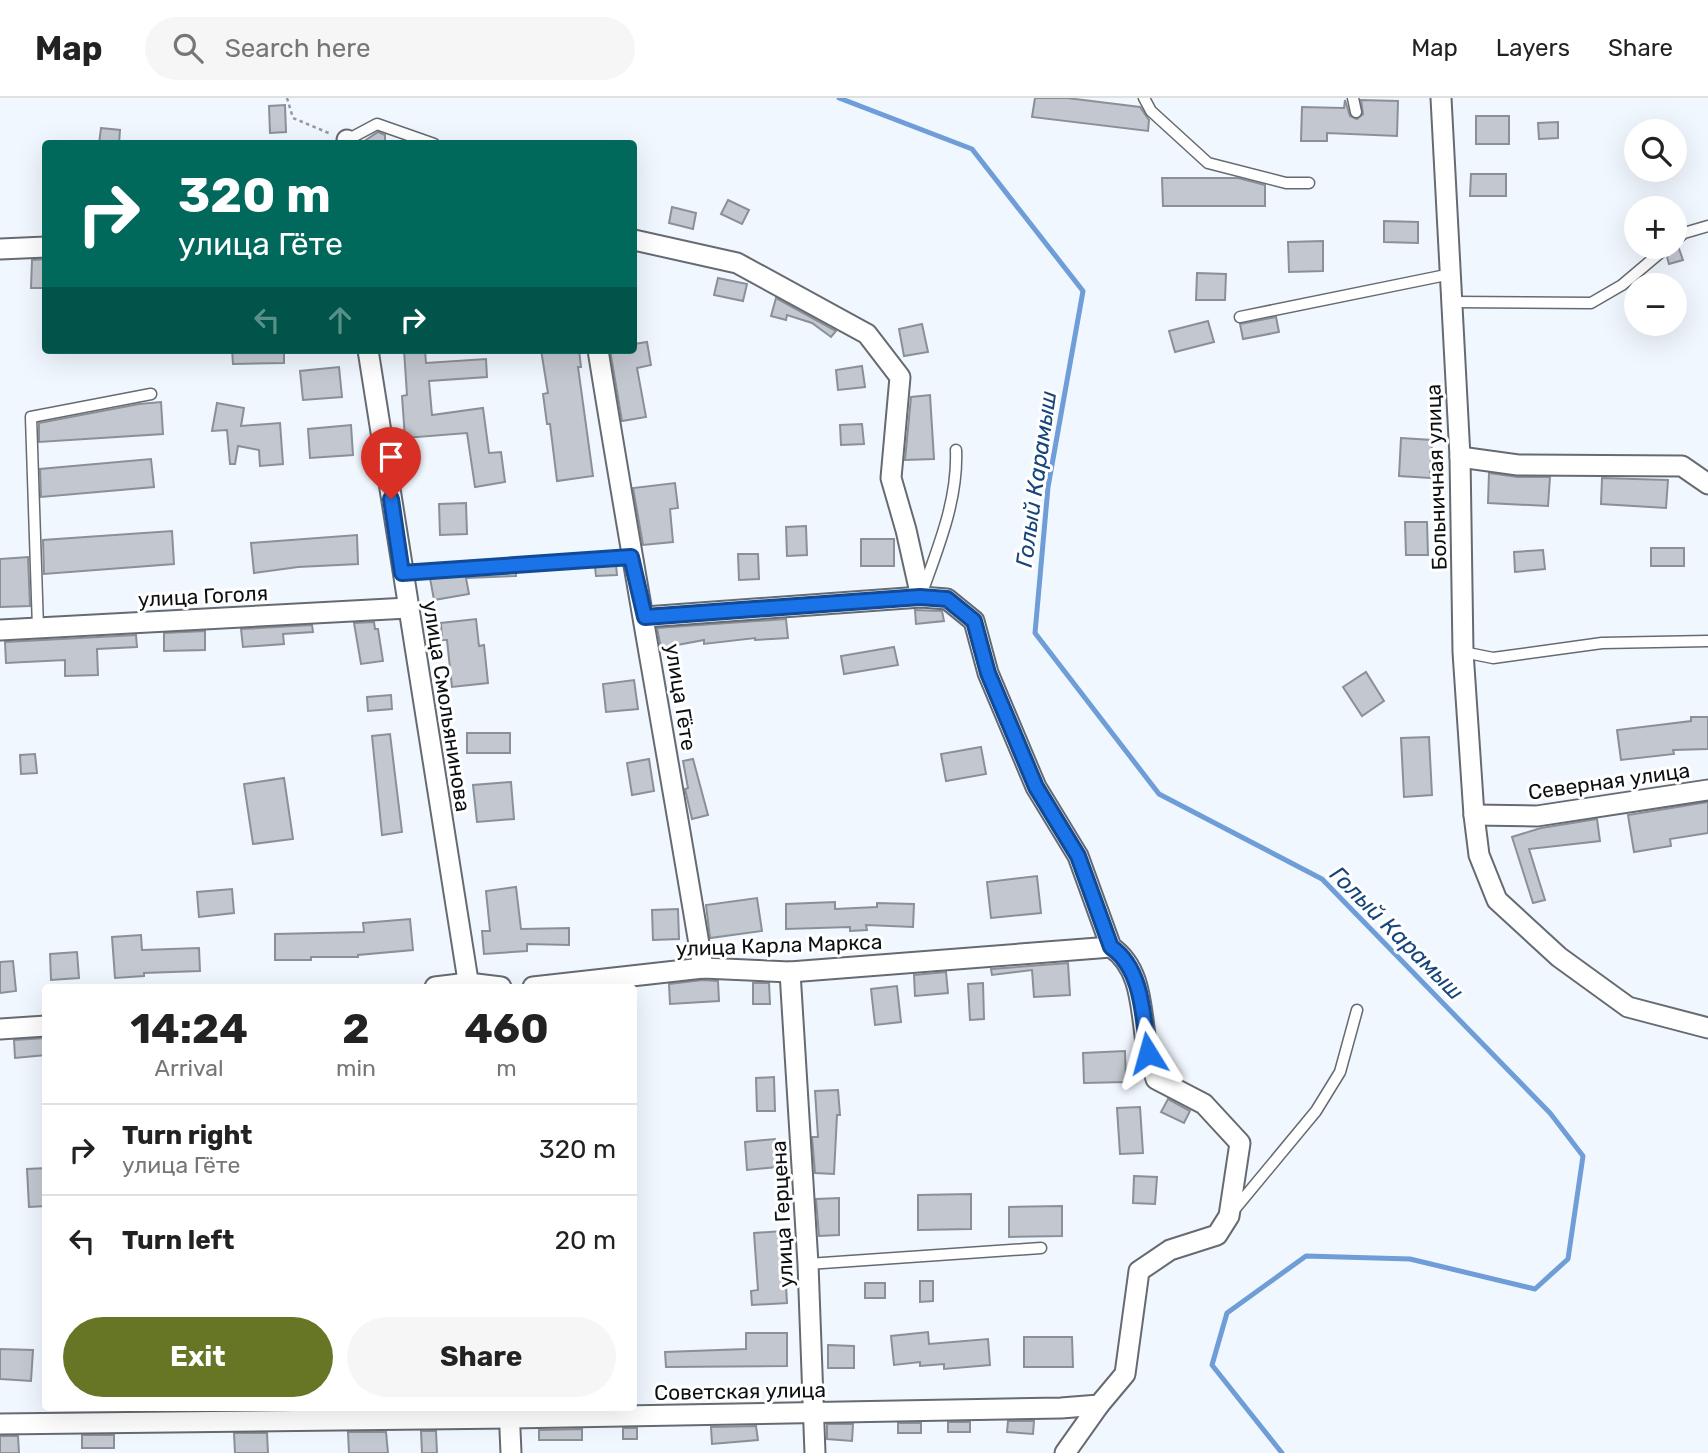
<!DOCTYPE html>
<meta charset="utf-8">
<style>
body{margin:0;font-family:Rubik,sans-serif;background:#f6f6f6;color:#222;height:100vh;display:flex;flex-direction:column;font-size:26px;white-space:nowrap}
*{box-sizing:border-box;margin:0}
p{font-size:23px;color:#767676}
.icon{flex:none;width:38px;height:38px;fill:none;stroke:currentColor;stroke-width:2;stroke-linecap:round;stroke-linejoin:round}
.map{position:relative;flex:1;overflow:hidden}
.panel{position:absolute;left:42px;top:886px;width:595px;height:427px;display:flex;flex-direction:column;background:#fff;border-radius:7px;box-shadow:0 7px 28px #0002}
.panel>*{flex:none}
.guide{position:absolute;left:42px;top:42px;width:595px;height:214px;border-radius:7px;box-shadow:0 7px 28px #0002;background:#00695c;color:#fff;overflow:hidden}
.controls{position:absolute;left:1624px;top:21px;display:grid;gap:14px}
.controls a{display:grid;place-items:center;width:63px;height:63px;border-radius:50%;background:#fff;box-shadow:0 7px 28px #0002;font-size:35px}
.pin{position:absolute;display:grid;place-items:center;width:60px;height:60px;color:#fff;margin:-72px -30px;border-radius:50% 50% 50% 0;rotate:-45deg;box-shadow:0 0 7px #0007}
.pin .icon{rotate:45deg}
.me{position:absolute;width:77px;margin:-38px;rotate:352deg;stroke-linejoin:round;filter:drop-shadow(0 0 5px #0008)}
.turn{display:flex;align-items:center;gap:24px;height:147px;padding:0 21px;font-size:32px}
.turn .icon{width:91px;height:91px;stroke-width:2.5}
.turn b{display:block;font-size:49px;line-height:60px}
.lanes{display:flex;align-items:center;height:66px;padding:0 21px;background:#0003;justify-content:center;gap:35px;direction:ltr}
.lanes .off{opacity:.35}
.eta{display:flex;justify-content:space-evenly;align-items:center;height:119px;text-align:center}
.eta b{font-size:42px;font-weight:700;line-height:49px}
.cta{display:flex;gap:14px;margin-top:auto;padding:14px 21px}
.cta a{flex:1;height:80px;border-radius:42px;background:#667624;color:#fff;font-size:28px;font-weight:700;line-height:80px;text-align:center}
.cta a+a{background:#f6f6f6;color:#222}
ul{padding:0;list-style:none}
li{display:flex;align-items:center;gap:21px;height:91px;padding:0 21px;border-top:2px solid #e0e0e0}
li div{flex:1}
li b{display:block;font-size:26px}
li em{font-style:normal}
header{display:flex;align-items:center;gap:42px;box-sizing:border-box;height:98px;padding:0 35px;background:#fff;border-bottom:2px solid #e0e0e0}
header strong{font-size:33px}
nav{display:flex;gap:38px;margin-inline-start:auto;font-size:24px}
.search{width:490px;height:63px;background:#f6f6f6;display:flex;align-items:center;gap:18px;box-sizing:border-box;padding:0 24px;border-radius:38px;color:#767676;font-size:26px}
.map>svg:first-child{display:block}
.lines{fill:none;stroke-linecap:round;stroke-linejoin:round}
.stream{stroke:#6e9dd7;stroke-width:5}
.building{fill:#c3c8d0;stroke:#8b9097;stroke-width:2}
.lane-casing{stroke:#666b71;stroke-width:13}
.street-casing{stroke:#666b71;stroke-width:23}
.path{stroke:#95999f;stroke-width:2.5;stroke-dasharray:3.5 3.5;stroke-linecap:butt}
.lane{stroke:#fff;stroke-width:10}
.street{stroke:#fff;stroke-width:19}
.route-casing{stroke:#114b97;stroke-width:18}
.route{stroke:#1a73e8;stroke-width:12}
.labels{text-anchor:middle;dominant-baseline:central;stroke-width:6;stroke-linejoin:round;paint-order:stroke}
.street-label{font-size:21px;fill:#0d0f11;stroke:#fff}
.water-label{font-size:23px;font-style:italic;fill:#16457b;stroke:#fff}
</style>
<header>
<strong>Map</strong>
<div class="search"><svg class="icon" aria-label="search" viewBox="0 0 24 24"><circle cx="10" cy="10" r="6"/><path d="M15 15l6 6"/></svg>Search here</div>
<nav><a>Map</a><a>Layers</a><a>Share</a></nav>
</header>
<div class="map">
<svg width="1708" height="1355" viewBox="0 0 1708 1355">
<rect width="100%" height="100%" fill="#f1f7ff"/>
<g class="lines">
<path class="stream" d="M839 0 972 51 1083 193 1048 389 1035 535 1159 696 1322 781 1550 1015 1583 1058 1568 1161 1535 1191 1410 1161 1306 1158 1227 1215 1212 1267 1282 1355"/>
</g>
<g class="building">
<path d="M1035 0H1067L1140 9 1149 22 1148 33 1032 19Z"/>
<path d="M1345 2 1350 18 1357 21 1363 16 1361 2 1398 3 1397 38 1327 35V43H1301L1302 9 1344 10Z"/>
<path d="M285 7 286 34 270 35 269 8Z"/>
<rect x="1476" y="18" width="33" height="28"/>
<path d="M1558 24V40L1539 41 1538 25Z"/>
<path d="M101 30 120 32 119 46H99Z"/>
<path d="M378 34 385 37V46H360Z"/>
<path d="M1471 76H1506V98H1470Z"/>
<path d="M1162 80H1238L1265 87V108H1163Z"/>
<path d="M728 102 749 112 742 126 721 116Z"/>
<path d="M672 109 696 115 693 131 669 125Z"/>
<path d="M1384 123 1418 124V145L1384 144Z"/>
<path d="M1323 143V173L1289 174 1288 144Z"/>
<path d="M1678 148 1683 162 1669 166 1667 159 1674 149Z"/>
<path d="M46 161V190H31L32 162Z"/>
<path d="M1197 175 1226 176 1225 202H1196Z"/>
<path d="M718 180 747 186 743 203 714 197Z"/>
<path d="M776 200 836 233 831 239 812 225 787 217 786 222 771 218Z"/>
<path d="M1276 219 1279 234 1243 241 1240 226Z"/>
<path d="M1208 223 1214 244 1175 254 1169 233Z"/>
<path d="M922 226 928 254 904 258 899 231Z"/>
<path d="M647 244 651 267 637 270 646 319 622 323 610 252H634V246Z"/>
<path d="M232 252H284V265L233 266Z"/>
<path d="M404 252H425L426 265 486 261 487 279 429 283 432 317 483 310 489 355 501 354 505 384 475 389 467 335 405 340 402 298 407 297Z"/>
<path d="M541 252H579L581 269H578L593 378 557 383 550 326H547L543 296 548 295Z"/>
<path d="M862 268 865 289 838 292 836 272Z"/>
<path d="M339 269 342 299 303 302 300 273Z"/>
<path d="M930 297 934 361 905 362 911 299Z"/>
<path d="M161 304 163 336 39 344V325L139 306Z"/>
<path d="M217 305 244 310 241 328 280 325 283 366 260 368 259 352 238 348 235 366H230L227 332 212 333Z"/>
<path d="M862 326 864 346 841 347 840 327Z"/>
<path d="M351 327 353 357 310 360 308 331Z"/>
<path d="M1401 340 1432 342 1430 380 1399 378Z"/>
<path d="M151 361 154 389 41 399 40 371Z"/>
<path d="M1489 375 1518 379H1550L1548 408 1488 405Z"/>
<path d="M1602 380 1668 382 1666 410 1601 406Z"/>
<path d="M675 385 678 410 670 411 673 444 643 447 633 390Z"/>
<path d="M466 405 467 436 440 437 439 406Z"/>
<path d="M1405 424H1427L1428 457H1406Z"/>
<path d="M806 428 807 457 787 458 786 429Z"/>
<path d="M172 433 174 466 44 476 43 442Z"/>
<path d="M357 437 358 466 298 469 254 475 251 445Z"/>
<rect x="861" y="441" width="33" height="27"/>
<rect x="1651" y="450" width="33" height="18"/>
<path d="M1543 452 1545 471 1515 474 1514 454Z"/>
<path d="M738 456H758L759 481 739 482Z"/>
<path d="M28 459 30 508 0 509V461Z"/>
<path d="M616 467 617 477 596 478 595 469Z"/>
<path d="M516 474V478L466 480 469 496 434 502 430 480Z"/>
<path d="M915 512 942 513 944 523 916 526Z"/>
<path d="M476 521 479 548 484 547 488 585 452 589 447 542H442L441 525Z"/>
<path d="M786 521 788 540 755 542V540L704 546V542L661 550 657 530Z"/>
<path d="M374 524 375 531H378L383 563 361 566 354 525Z"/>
<path d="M312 527 313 534 283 536 284 546 243 549 241 531Z"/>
<path d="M205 533V552L164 553V535Z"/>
<path d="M136 537 137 549 97 551 98 577 65 578V562L6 565 5 544Z"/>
<path d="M894 549 898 567 844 576 841 558Z"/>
<path d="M1366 574 1384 603 1362 618 1343 589Z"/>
<path d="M634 582 638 611 606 614 603 586Z"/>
<path d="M391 597 392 611 368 613 367 599Z"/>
<path d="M1691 619H1708V651L1673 652 1674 656 1621 662 1617 632 1691 623Z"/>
<rect x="467" y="635" width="43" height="20"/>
<path d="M390 636 402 734 382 737 372 638Z"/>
<path d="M1429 639 1432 697 1404 699 1401 640Z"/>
<path d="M981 649 986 676 946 683 941 656Z"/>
<path d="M35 656 37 675 21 676 20 657Z"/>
<path d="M649 661 654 693 632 697 627 665Z"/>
<path d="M693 661 708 717 692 721 685 691 688 690 683 663Z"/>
<path d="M284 680 293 741 253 746 244 686Z"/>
<path d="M511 684 514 721 477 724 473 687Z"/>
<path d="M1708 704V735L1670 741 1671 748 1634 754 1628 717Z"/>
<path d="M1597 721 1600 743 1529 751 1545 802 1533 805 1512 739 1541 730Z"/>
<path d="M1037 778 1041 815 991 820 987 784Z"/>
<path d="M516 789 521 831 569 830V847L527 846V853L484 856 482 833H490L486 793Z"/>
<path d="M232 791 234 815 199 819 197 794Z"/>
<path d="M757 800 762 833 710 840 706 807Z"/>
<path d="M835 804V811L877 809V805L914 806 913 829 866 827 867 832 850 833V829L786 831V806Z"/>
<path d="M678 811 679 841 653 842 652 812Z"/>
<path d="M410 821 413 852 358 857V859H311V862H275V836L364 834 363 825Z"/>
<path d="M141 837 142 852 199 850 200 873 144 875V878L115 880 112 839Z"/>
<path d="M77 854 79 880 51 882 50 856Z"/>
<path d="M13 863 16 893 0 895V864Z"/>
<path d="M1068 865 1070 897 1034 899 1032 872 992 877 991 871Z"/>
<path d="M946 874 948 895 915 898 914 877Z"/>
<path d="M703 882 718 883 719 903 670 906 669 886Z"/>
<path d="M753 885H769L770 906H753Z"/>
<path d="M983 885 984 921 970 922 968 886Z"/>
<path d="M897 888 901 924 875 927 871 891Z"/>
<path d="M46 940V957L15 960 14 942Z"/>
<path d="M1125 953 1126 984 1084 985 1083 955Z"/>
<path d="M774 979 775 1013H757L756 980Z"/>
<path d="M838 992 840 1017H837L834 1076 815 1075 812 1039H818L815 993Z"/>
<path d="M1168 1001 1190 1013 1184 1025 1161 1014Z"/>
<path d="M1140 1009 1143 1055 1120 1056 1117 1010Z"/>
<path d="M775 1041 777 1069 747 1072 745 1044Z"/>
<path d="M46 1070V1108L29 1109 27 1071Z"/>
<path d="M1134 1078 1157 1079 1155 1106 1133 1105Z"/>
<path d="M971 1096V1131L918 1132V1097Z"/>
<path d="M839 1100V1137L819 1138 816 1101Z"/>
<path d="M1062 1108V1138L1009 1139V1109Z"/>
<path d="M783 1133 787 1205 752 1207 751 1193 758 1192 754 1135Z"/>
<path d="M920 1183H933V1203L920 1204Z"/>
<rect x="865" y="1185" width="20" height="15"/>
<path d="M928 1234 929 1246 988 1241 990 1267 944 1271V1266L920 1268V1264L894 1267 891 1238Z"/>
<path d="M746 1235H787V1268L666 1269 665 1254 746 1251Z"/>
<path d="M1024 1239H1072L1073 1269H1024Z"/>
<path d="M828 1247 854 1248V1270H828Z"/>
<path d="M0 1251 33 1252 31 1283 0 1281Z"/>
<path d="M1008 1323H1034L1033 1336 1007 1334Z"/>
<rect x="948" y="1324" width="22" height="10"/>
<rect x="898" y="1325" width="23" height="10"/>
<path d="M827 1326H853L852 1343 827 1341Z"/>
<path d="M756 1328 758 1342 712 1346 711 1329Z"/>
<rect x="623" y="1330" width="14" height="11"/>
<path d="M582 1331V1342H539V1332Z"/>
<path d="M421 1333H436L437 1355H422Z"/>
<path d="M348 1334H386L388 1355H349Z"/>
<path d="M234 1335H267L268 1355H235Z"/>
<rect x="82" y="1337" width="32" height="13"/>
<path d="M0 1338H18L19 1355H0Z"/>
</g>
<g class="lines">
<defs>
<g id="lane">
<path d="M1144 0 1151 13 1208 65 1286 85H1309"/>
<path d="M1353 0 1356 14"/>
<path d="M347 42 377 26 434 46"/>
<path d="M1675 142 1684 135 1708 128"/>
<path d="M1453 204 1591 205 1622 187 1667 149"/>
<path d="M1240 219 1451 176"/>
<path d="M402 475 631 459"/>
<path d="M923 492C939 447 958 401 956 352"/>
<path d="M38 530 31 319 151 296"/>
<path d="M1463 554 1493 560 1602 545 1708 543"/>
<path d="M1234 1112 1316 1013 1340 974 1357 912"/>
<path d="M808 1166 1041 1150"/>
</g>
<g id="street">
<path d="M1441 0 1460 359 1463 554 1474 717 1479 757 1497 802 1559 859 1628 909 1708 930"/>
<path d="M347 42 348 46"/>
<path d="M634 142 737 165 867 236 900 279 891 380 906 432 921 499"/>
<path d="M0 151 46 149"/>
<path d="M368 252 469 889"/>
<path d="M598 252C631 458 669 664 703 870"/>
<path d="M1460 359 1518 367 1682 368 1708 386"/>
<path d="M0 532 408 510"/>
<path d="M1474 717 1537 718 1708 692"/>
<path d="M790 874 808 1166 815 1355"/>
<path d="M435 889 468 885 501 889"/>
<path d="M533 889 703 870 790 874 1111 849"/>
<path d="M0 931 46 928"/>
<path d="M509 1309 511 1355"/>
<path d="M0 1326 510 1320 1061 1310 1099 1307 1125 1276 1139 1173 1170 1152 1217 1137 1229 1118 1240 1045 1204 1006 1156 981C1154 973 1150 964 1148 955 1140 919 1145 872 1111 849L1078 758 1036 689 988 575 974 523 947 501 921 499 645 519"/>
<path d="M1065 1355 1099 1307"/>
</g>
</defs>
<use href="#lane" class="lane-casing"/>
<use href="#street" class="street-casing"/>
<path class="path" d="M287 0 293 20 331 36"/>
<use href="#lane" class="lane"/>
<use href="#street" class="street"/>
</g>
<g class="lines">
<defs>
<path id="route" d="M391 401 402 475 631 459 645 519 920 499 947 501 974 523 988 575 1036 689 1078 758 1111 849C1143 871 1143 919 1148 955"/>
</defs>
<use href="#route" class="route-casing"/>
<use href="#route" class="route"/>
</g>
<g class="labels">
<g class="street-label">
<text transform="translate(1436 379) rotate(-92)">Больничная улица</text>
<text transform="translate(203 498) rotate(-3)">улица Гоголя</text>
<text transform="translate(681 599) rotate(81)">улица Гёте</text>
<text transform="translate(447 608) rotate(81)">улица Смольянинова</text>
<text transform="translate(1609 683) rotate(-8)">Северная улица</text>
<text transform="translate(779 847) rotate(-2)">улица Карла Маркса</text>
<text transform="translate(782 1116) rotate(-93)">улица Герцена</text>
<text transform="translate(740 1293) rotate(-1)">Советская улица</text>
</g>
<g class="water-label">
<text transform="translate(1036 381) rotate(-82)">Голый Карамыш</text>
<text transform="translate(1397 835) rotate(45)">Голый Карамыш</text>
</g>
</g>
</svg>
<div class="controls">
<a><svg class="icon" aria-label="search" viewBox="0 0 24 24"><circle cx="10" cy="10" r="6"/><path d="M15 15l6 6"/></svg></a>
<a>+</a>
<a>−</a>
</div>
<div class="pin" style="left:391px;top:401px;background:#d93025"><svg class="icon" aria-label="arrive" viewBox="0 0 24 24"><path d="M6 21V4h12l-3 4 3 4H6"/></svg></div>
<svg class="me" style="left:1148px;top:955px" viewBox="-20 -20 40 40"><path d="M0-17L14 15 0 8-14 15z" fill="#1a73e8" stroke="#fff" stroke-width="4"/></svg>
<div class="guide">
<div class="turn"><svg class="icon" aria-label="right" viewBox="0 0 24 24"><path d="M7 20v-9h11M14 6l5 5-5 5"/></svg><div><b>320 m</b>улица Гёте</div></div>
<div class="lanes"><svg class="icon off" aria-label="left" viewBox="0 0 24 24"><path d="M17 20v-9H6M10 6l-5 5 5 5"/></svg><svg class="icon off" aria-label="ahead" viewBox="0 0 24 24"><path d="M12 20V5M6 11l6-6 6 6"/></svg><svg class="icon" aria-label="right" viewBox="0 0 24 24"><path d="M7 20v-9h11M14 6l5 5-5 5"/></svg></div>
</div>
<section class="panel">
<div class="eta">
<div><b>14:24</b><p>Arrival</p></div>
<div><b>2</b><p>min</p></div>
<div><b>460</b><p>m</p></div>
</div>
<ul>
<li><svg class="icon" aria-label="right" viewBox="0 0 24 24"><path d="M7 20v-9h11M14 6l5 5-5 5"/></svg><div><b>Turn right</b><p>улица Гёте</p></div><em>320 m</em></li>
<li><svg class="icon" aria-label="left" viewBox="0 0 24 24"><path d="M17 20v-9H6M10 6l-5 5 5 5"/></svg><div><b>Turn left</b></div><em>20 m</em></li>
</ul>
<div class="cta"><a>Exit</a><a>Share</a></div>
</section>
</div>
